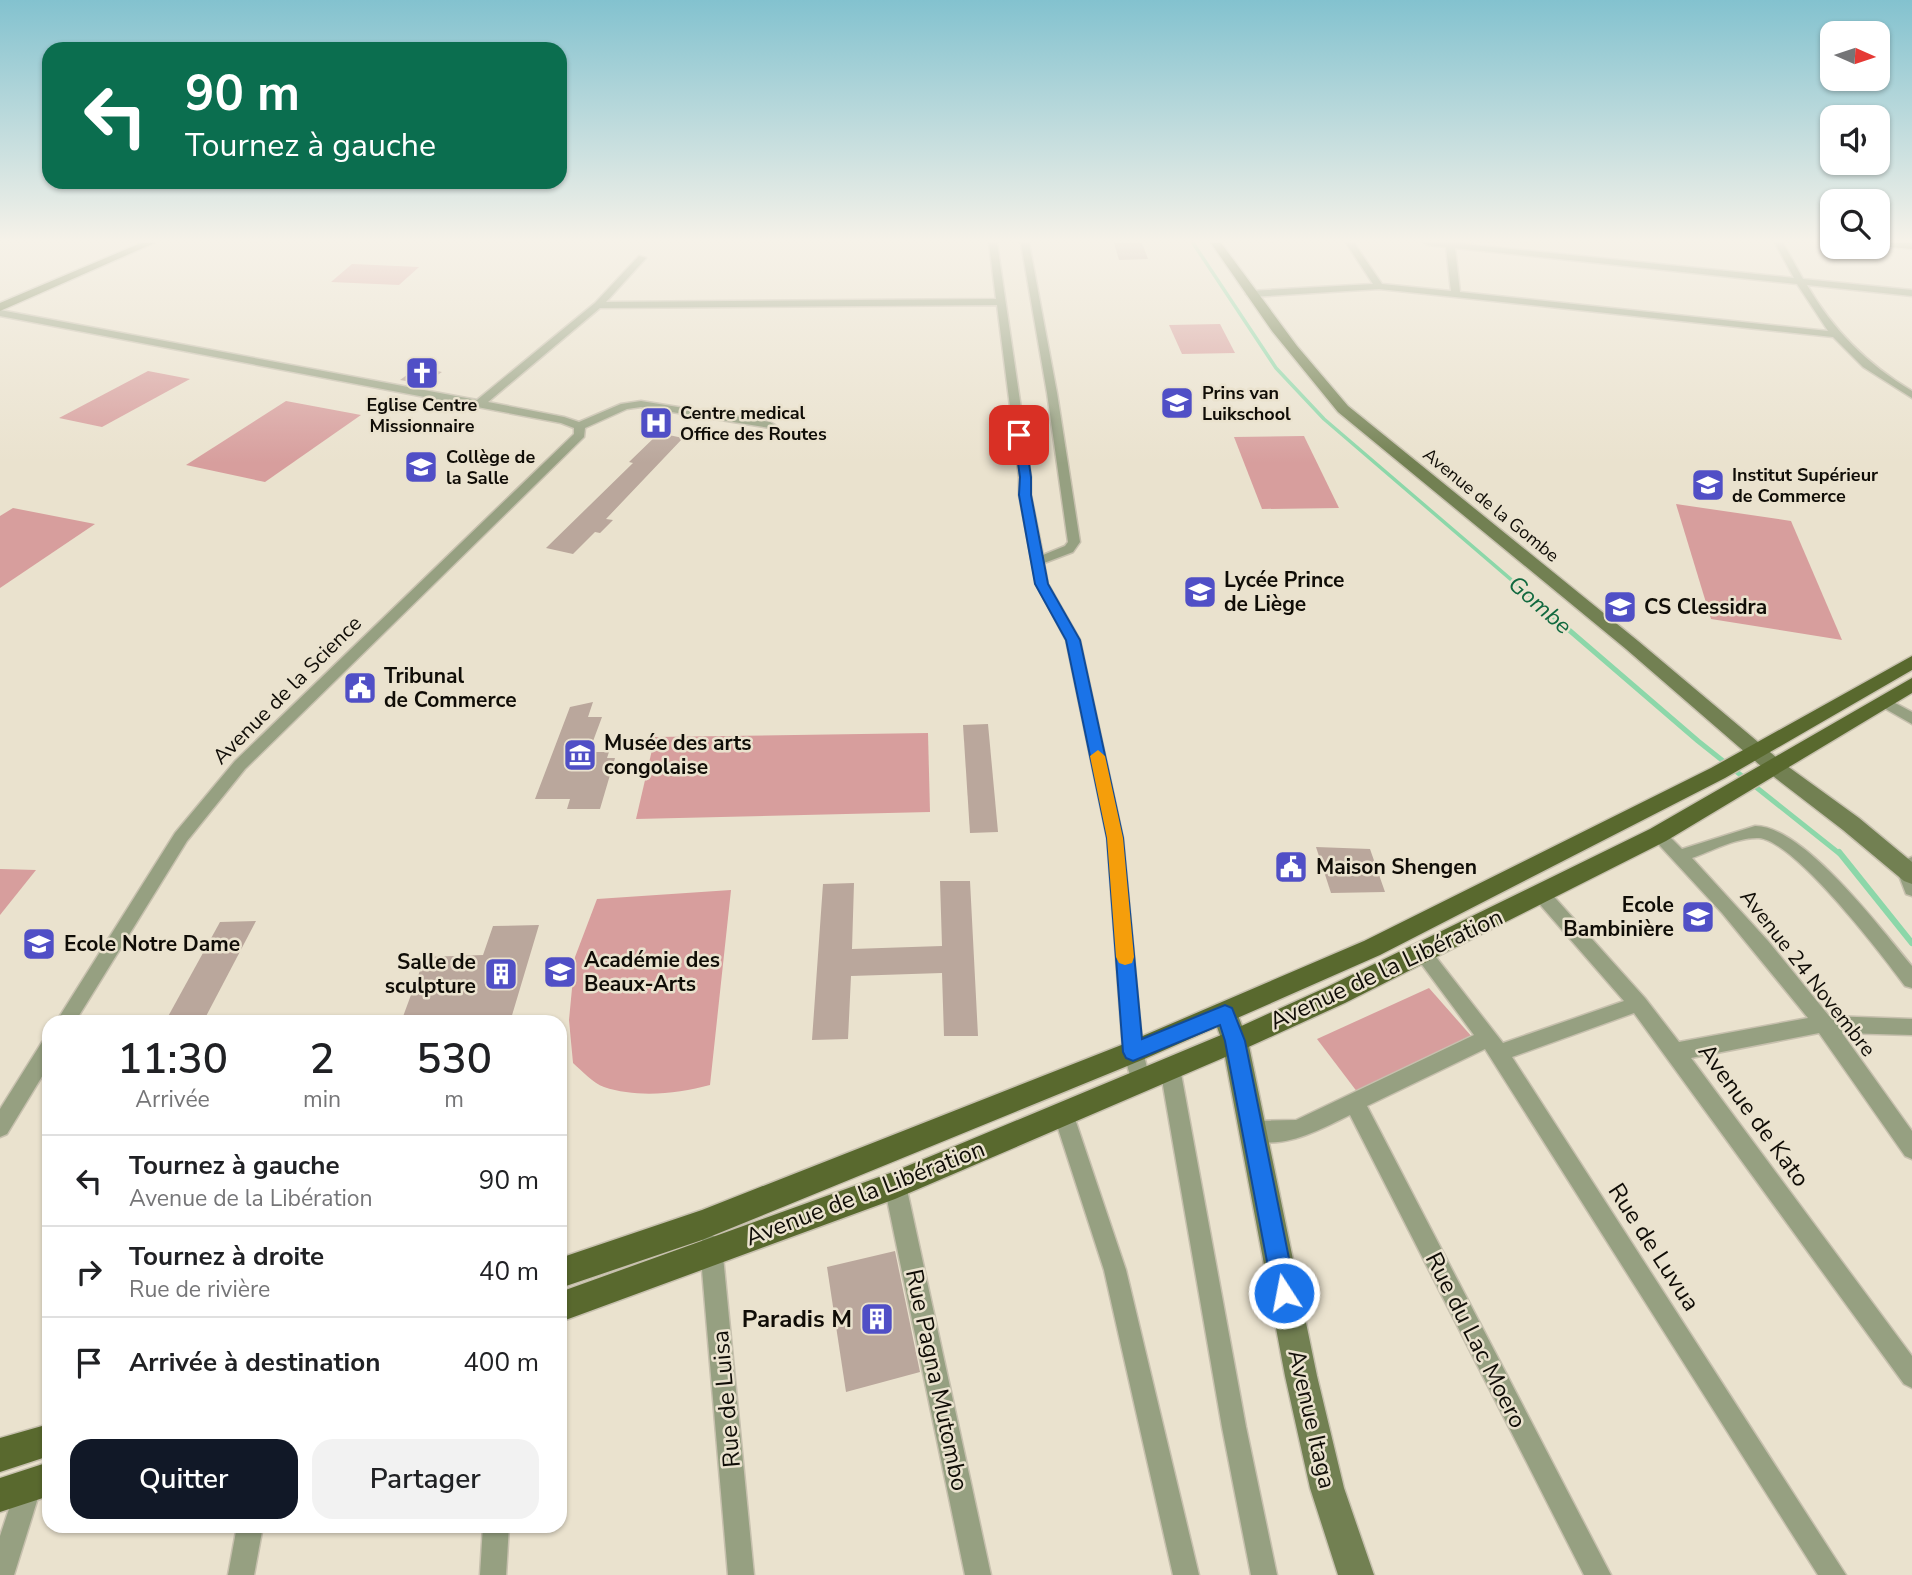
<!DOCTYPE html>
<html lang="fr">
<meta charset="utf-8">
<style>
body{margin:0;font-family:"Nunito Sans",sans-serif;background:#f2f2f2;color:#202124;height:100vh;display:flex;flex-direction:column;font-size:26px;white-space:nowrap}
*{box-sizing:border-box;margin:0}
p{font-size:23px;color:#757577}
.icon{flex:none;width:38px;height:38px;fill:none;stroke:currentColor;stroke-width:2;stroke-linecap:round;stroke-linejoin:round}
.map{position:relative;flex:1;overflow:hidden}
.panel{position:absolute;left:42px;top:1015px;width:525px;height:518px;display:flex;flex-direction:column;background:#fff;border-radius:21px;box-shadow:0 2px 5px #0004}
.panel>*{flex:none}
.hud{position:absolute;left:42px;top:42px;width:525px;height:147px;border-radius:21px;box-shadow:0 2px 5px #0004;background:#0b6e4f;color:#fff;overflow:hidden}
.needle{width:46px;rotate:93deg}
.buttons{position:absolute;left:1820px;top:21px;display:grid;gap:14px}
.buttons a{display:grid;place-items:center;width:70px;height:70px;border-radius:14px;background:#fff;box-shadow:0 2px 5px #0004;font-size:35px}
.pin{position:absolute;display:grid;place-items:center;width:60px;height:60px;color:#fff;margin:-30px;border-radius:14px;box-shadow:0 4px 10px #0006}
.me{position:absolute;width:77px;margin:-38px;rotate:349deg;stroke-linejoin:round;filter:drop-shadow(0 0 5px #0008)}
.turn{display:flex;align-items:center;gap:24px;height:147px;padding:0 28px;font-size:32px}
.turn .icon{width:91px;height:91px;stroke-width:2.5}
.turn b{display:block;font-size:49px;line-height:60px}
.eta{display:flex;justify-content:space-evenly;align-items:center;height:119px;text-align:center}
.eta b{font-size:42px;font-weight:600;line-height:49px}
.primary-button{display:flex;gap:14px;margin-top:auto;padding:14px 28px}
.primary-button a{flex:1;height:80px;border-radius:21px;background:#111827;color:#fff;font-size:28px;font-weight:600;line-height:80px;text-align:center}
.primary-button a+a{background:#f2f2f2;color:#202124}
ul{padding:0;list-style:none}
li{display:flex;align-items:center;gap:21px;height:91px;padding:0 28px;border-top:2px solid #e0e0e0}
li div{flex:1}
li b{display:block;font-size:26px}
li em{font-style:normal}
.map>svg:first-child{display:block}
.green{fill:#d79e9d}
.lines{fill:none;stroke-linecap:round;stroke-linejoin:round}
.stream-far2{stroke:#8cd7a9;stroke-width:3.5}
.stream-far1{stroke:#8cd7a9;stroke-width:5}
.stream{stroke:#8cd7a9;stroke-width:6}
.building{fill:#baa79c}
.street-casing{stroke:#c7c0ae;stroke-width:3}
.secondary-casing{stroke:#c7c0ae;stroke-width:3}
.primary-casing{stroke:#c7c0ae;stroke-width:3}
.street{fill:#96a081;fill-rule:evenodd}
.secondary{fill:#728052;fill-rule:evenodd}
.primary{fill:#59692e;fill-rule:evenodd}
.route{fill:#1a73e8;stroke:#114b97;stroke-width:2}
.slow{fill:#f59e0b}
.labels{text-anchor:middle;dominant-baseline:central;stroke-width:5;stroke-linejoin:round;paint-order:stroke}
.far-poi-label{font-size:18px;font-weight:bold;fill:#100d07;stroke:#eae2ce;text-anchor:start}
.far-street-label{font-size:18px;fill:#100d07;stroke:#eae2ce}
.poi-label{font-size:21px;font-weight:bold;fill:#100d07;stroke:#eae2ce;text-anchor:start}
.street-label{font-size:21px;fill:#100d07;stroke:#eae2ce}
.water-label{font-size:23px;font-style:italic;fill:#11693f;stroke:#eae2ce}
.near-street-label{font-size:24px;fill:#100d07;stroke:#eae2ce}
.near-poi-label{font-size:24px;font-weight:bold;fill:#100d07;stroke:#eae2ce;text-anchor:end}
</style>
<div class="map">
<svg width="1912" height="1575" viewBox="0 0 1912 1575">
<rect width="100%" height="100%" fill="#eae2ce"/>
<g class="green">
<path d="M352 264 419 267 399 285 331 282Z"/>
<path d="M1220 324 1235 353 1182 354 1169 325Z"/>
<path d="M148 371 190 379 102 427 59 418Z"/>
<path d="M286 401 361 415 265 482 186 465Z"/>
<path d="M1304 436 1339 508 1262 509 1234 437Z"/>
<path d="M1676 504 1791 521 1842 640 1711 619Z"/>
<path d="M13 508 95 524 0 588V516Z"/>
<path d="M928 733 930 812 636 819 655 737Z"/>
<path d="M0 869 36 870 0 915Z"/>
<path d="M731 890 710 1085C677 1094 637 1098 604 1087 593 1083 582 1071 573 1063L569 1020 575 957 597 899Z"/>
<path d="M1429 988 1473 1038 1358 1093 1317 1039Z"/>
</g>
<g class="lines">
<path class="stream-far2" d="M1193 243 1276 368 1324 419 1536 601"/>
<path class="stream-far1" d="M1533 599 1698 741 1840 854"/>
<path class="stream" d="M1839 852 1912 943"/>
</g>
<g class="building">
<path d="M1114 243H1142L1148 259 1119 260Z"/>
<path d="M418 367 442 372 424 384 400 380Z"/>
<path d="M659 433 683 438 606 519 613 520 600 533 595 532 573 554 546 548 633 463 629 462Z"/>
<path d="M593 702 588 717H602L589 752H609L607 758H615L600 809H567L570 799H535L570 707Z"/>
<path d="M988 724 998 832 970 833 963 725Z"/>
<path d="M1316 847 1370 849 1385 892 1331 893Z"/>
<path d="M940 881H970L978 1036H944L942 973 851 976 848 1039 812 1040 823 884 854 883 852 949 942 946Z"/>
<path d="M256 921 203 1022H165L220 922Z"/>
<path d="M539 925 510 1022H401L425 957 483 955 493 926Z"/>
<path d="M895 1251 920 1372 846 1392 827 1267Z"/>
</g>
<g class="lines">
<defs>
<g id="street">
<path d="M989 243H997L1031 477V495L1043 555 1065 546 1068 542 1047 393 1021 243H1029L1057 393 1080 542 1073 552 1044 563 1048 584 1080 640 1123 838 1143 1052 1150 1079 1147 1085 1140 1088 1133 1085 1123 1052 1107 838 1066 640 1036 584 1019 495V477L997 305 600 308 488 402 564 417 579 422 621 404 641 401 770 422 775 425 770 428 641 407 627 409 585 428 584 437 245 769 187 841 75 1022H56L175 833 235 761 574 434V428L561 423 0 316V310L477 400 595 303 639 256 646 258 606 302 996 299Z"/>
<path d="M1346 243H1354L1382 284 1451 291 1446 247 1428 245 1424 243H1454L1794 278 1775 243H1783L1803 279 1912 290V296L1807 285C1833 330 1867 364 1912 391V398L1863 367 1833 337 1379 289 1250 297 1246 294 1250 291 1373 284ZM1455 248 1797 284 1828 331 1460 292Z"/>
<path d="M1882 696 1912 712V724L1877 704 1875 701Z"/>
<path d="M1755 826C1803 825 1882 930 1912 966V988L1905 986C1882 955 1795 841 1759 838 1737 837 1712 851 1692 858L1768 941 1829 1016 1912 1019V1035L1842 1033 1912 1131V1159L1905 1156 1819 1033 1691 1058 1912 1356V1388L1904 1384 1634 1013 1512 1057 1846 1575H1818L1485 1049 1367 1106 1611 1575H1584L1350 1115C1319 1130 1281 1152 1246 1138L1243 1131 1246 1124 1253 1121 1296 1120 1474 1035 1417 958 1414 953 1417 948 1423 945 1429 948 1503 1043 1624 1001 1536 900 1533 895 1536 890 1542 888 1548 890 1645 998 1679 1042 1808 1018 1722 913 1650 835 1652 831H1664L1682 849Z"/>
<path d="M1912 857V896L1906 894 1896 868 1898 863Z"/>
<path d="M49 1039V1065L7 1134 0 1137V1109L42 1042Z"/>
<path d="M1170 1059 1177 1062 1180 1068 1246 1427 1277 1575H1251L1222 1427 1160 1068 1163 1062Z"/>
<path d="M1063 1103 1070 1106 1073 1113 1126 1270 1199 1575H1173L1104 1270 1053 1113 1056 1106Z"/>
<path d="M895 1175 903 1178 906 1185 991 1575H965L884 1185 887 1178Z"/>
<path d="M711 1235 719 1238 722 1246 754 1575H728L700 1246 703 1238Z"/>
<path d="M29 1472 38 1476 42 1485 14 1575H0V1536L20 1476Z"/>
<path d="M237 1526H263L254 1575H228Z"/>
<path d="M483 1526H509L506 1575H480Z"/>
</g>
<g id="secondary">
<path d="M141 243H154L0 311V303Z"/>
<path d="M1211 243H1221L1297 346 1348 406 1638 641 1783 763 1859 818 1912 862V884L1904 881 1843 830 1769 773 1626 649 1338 412 1272 331Z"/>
<path d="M1878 243H1912V249L1880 246Z"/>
<path d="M1225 1002 1234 1005 1248 1041 1317 1376 1344 1488 1374 1575H1338L1310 1488 1285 1376 1222 1041 1212 1013 1216 1005Z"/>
</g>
<g id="primary">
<path d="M1912 656V670L1725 778 1380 955 1142 1060 702 1240 560 1288V1258L702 1210 1124 1044 1364 941 1711 768Z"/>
<path d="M1912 678V693L1666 841 1345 1003 1244 1049 895 1199 560 1322V1292L893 1172 1226 1033 1327 987 1650 829Z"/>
<path d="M49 1424V1456L0 1472V1438Z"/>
<path d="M49 1462V1496L0 1512V1478Z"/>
</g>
</defs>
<use href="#street" class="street-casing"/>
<use href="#secondary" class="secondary-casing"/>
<use href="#primary" class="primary-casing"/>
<use href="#street" class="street"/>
<use href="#secondary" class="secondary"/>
<use href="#primary" class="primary"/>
</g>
<linearGradient id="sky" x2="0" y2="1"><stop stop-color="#83c2cf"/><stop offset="0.52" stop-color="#f6f2e9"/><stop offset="1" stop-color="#f6f2e9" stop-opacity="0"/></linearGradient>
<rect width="1912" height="463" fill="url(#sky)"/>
<path class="route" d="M1019 432 1025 435 1031 477V495L1048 584 1080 640 1123 838 1142 1039 1225 1005 1232 1008 1245 1041 1296 1293 1292 1301 1284 1305 1276 1301 1273 1293 1225 1041 1220 1025 1133 1061 1126 1058 1123 1052 1107 838 1066 640 1035 584 1019 495 1020 477 1014 435Z"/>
<path class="slow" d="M1098 750 1105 756 1123 838 1134 957 1132 963 1125 965 1119 963 1116 957 1107 838 1090 756Z"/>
<defs>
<symbol id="church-square" viewBox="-11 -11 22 22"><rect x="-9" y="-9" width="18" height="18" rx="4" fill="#504fc6" stroke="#eae2ce"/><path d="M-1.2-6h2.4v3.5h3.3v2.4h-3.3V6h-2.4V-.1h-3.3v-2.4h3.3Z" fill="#fff"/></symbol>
<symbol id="school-square" viewBox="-11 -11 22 22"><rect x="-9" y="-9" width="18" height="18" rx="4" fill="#504fc6" stroke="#eae2ce"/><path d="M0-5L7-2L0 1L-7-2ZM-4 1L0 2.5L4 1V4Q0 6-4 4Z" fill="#fff"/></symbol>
<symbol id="hospital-square" viewBox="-11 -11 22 22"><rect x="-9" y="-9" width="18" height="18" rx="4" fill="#504fc6" stroke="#eae2ce"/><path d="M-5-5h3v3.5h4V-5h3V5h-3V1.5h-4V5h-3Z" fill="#fff"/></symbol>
<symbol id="university-square" viewBox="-11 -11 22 22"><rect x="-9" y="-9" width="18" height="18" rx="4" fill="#504fc6" stroke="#eae2ce"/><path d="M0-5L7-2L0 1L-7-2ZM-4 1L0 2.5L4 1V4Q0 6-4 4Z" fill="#fff"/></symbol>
<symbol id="civic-square" viewBox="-11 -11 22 22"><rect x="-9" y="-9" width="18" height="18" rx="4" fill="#504fc6" stroke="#eae2ce"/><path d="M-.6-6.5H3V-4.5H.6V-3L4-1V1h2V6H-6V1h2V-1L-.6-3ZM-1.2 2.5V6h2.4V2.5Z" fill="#fff"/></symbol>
<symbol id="museum-square" viewBox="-11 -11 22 22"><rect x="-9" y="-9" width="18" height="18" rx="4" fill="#504fc6" stroke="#eae2ce"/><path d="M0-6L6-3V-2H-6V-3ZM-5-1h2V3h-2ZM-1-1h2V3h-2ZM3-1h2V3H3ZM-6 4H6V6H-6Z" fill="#fff"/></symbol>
<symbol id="building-square" viewBox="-11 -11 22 22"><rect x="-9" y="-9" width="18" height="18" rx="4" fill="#504fc6" stroke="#eae2ce"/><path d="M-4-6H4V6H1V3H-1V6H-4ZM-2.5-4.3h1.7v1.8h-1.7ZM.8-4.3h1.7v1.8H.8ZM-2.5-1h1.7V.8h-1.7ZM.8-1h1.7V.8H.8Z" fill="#fff"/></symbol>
</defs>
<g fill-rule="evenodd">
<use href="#church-square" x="403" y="354" width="38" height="38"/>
<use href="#school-square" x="1158" y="384" width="38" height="38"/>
<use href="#hospital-square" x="637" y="404" width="38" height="38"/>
<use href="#school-square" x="402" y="448" width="38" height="38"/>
<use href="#university-square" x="1689" y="466" width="38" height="38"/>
<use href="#school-square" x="1181" y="573" width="38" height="38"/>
<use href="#school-square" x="1601" y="588" width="38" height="38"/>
<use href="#civic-square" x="341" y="669" width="38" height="38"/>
<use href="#museum-square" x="561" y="736" width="38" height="38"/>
<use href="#civic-square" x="1272" y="848" width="38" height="38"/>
<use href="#school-square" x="1679" y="898" width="38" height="38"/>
<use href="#school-square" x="20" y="925" width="38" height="38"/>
<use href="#university-square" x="541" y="953" width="38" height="38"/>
<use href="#building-square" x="482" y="955" width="38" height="38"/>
<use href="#building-square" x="858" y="1300" width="38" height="38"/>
</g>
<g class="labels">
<g class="far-poi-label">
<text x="1202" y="393">Prins van<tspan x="1202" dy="21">Luikschool</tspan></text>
<text x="422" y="405" text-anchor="middle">Eglise Centre<tspan x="422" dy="21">Missionnaire</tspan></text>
<text x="680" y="413">Centre medical<tspan x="680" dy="21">Office des Routes</tspan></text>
<text x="446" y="457">Collège de<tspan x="446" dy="21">la Salle</tspan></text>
<text x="1732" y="475">Institut Supérieur<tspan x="1732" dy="21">de Commerce</tspan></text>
</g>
<g class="far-street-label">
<text transform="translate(1491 505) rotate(39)">Avenue de la Gombe</text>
</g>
<g class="poi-label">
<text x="1224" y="580">Lycée Prince<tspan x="1224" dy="24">de Liège</tspan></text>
<text x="1644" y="607">CS Clessidra</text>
<text x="384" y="676">Tribunal<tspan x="384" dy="24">de Commerce</tspan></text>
<text x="604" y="743">Musée des arts<tspan x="604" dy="24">congolaise</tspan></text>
<text x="1316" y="867">Maison Shengen</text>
<text x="1674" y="905" text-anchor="end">Ecole<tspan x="1674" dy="24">Bambinière</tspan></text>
<text x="64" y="944">Ecole Notre Dame</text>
<text x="584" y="960">Académie des<tspan x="584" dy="24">Beaux-Arts</tspan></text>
<text x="476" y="962" text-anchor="end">Salle de<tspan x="476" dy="24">sculpture</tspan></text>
</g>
<g class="street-label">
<text transform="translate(287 690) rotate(-45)">Avenue de la Science</text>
<text transform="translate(1808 973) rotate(52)">Avenue 24 Novembre</text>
</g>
<g class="water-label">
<text transform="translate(1540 605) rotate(41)">Gombe</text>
</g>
<g class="near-street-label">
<text transform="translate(1386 969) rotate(-25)">Avenue de la Libération</text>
<text transform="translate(1754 1115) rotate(54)">Avenue de Kato</text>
<text transform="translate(865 1193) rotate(-21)">Avenue de la Libération</text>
<text transform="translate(1654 1247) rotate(57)">Rue de Luvua</text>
<text transform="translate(1476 1340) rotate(63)">Rue du Lac Moero</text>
<text transform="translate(937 1380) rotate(78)">Rue Pagna Mutombo</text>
<text transform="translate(726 1399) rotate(-95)">Rue de Luisa</text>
<text transform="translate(1312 1419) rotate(77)">Avenue Itaga</text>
</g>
<g class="near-poi-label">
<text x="852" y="1319">Paradis M</text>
</g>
</g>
</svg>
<div class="buttons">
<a><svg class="needle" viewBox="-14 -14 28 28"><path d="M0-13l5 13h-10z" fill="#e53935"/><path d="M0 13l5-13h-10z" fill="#757577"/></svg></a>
<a><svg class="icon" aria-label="sound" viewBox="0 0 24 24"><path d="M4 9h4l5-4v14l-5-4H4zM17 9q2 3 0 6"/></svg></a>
<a><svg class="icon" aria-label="search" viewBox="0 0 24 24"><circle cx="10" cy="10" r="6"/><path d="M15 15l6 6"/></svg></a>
</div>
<div class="pin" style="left:1019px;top:435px;background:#d93025"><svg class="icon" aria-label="arrive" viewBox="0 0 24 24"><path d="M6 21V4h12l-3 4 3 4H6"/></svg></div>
<svg class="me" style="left:1284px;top:1293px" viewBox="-20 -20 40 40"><circle r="17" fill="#1a73e8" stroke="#fff" stroke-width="3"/><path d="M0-11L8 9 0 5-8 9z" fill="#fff"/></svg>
<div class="hud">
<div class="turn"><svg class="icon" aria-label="left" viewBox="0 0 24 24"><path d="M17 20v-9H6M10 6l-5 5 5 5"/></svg><div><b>90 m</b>Tournez à gauche</div></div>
</div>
<section class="panel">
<div class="eta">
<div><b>11:30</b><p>Arrivée</p></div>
<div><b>2</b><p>min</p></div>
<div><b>530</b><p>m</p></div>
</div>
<ul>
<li><svg class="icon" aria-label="left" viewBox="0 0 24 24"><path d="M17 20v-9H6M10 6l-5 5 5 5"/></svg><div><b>Tournez à gauche</b><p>Avenue de la Libération</p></div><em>90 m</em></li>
<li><svg class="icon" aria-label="right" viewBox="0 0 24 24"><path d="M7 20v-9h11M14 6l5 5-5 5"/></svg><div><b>Tournez à droite</b><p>Rue de rivière</p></div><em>40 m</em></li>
<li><svg class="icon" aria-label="arrive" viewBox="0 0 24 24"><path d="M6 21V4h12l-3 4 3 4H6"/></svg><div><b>Arrivée à destination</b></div><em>400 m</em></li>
</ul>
<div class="primary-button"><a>Quitter</a><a>Partager</a></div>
</section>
</div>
